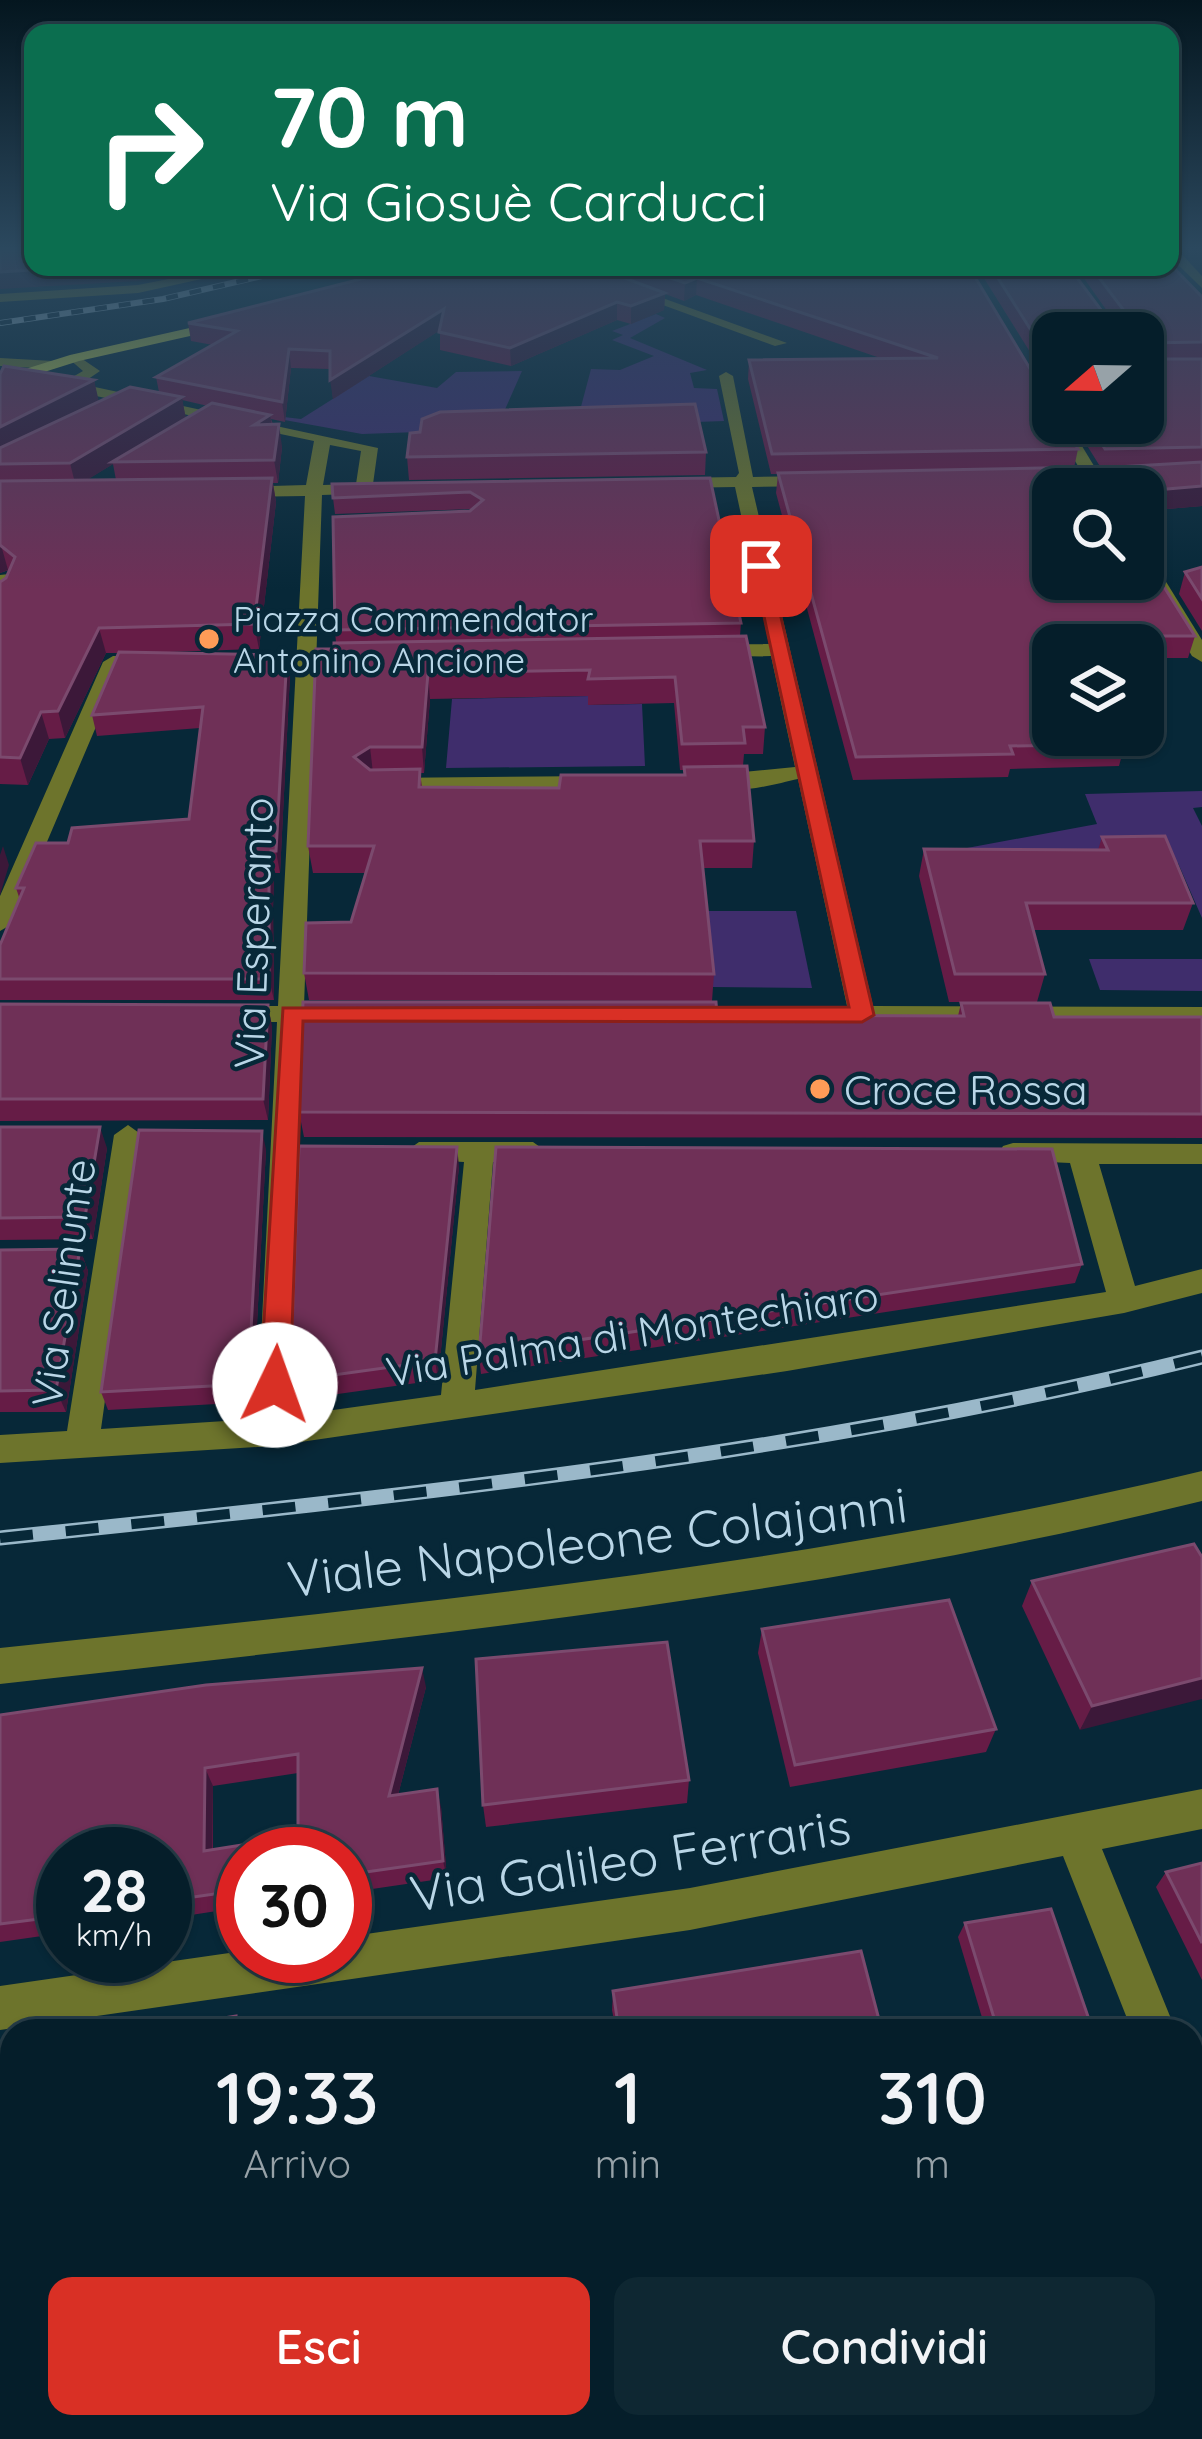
<!DOCTYPE html>
<html lang="it">
<meta charset="utf-8">
<style>
body{margin:0;font-family:Quicksand,sans-serif;background:#0e2732;color:#f1f3f6;height:100vh;display:flex;flex-direction:column;font-size:45px;white-space:nowrap}
*{box-sizing:border-box;margin:0}
p{font-size:39px;color:#97a2a8}
.icon{flex:none;width:66px;height:66px;fill:none;stroke:currentColor;stroke-width:2;stroke-linecap:round;stroke-linejoin:round}
.map{position:relative;flex:1;overflow:hidden}
.sheet{position:absolute;left:0px;top:2019px;width:1203px;height:420px;display:flex;flex-direction:column;background:#051e2a;border-radius:36px 36px 0 0;box-shadow:0 3px 9px #0004,0 0 0 3px #263c47}
.sheet>*{flex:none}
.banner{position:absolute;left:24px;top:24px;width:1155px;height:252px;border-radius:24px;box-shadow:0 3px 9px #0004,0 0 0 3px #263c47;background:#0b6e4f;color:#fff;overflow:hidden}
.needle{width:78px;rotate:250deg}
.controls{position:absolute;left:1032px;top:312px;display:grid;gap:24px}
.controls a{display:grid;place-items:center;width:132px;height:132px;border-radius:24px;background:#051e2a;box-shadow:0 3px 9px #0004,0 0 0 3px #263c47;font-size:60px}
.speed{position:absolute;left:36px;top:1827px;display:flex;gap:24px;font-size:60px;font-weight:700;text-align:center}
.speed>*{display:grid;place-content:center;width:156px;height:156px;border-radius:50%;background:#051e2a;box-shadow:0 3px 9px #0004,0 0 0 3px #263c47;line-height:1}
.speed small{font-size:30px;font-weight:400}
.speed .limit{border:18px solid #d22;background:#fff;color:#111}
.pin{position:absolute;display:grid;place-items:center;width:102px;height:102px;color:#fff;margin:-51px;border-radius:24px;box-shadow:0 6px 18px #0006}
.me{position:absolute;width:132px;margin:-66px;rotate:3deg;stroke-linejoin:round;filter:drop-shadow(0 0 9px #0008)}
.turn{display:flex;align-items:center;gap:42px;height:252px;padding:0 48px;font-size:54px}
.turn .icon{width:156px;height:156px;stroke-width:2.5}
.turn b{display:block;font-size:84px;line-height:102px}
.eta{display:flex;justify-content:space-evenly;align-items:center;height:204px;text-align:center}
.eta b{font-size:72px;font-weight:600;line-height:84px}
.cta{display:flex;gap:24px;margin-top:auto;padding:24px 48px}
.cta a{flex:1;height:138px;border-radius:24px;background:#d93025;color:#fff;font-size:48px;font-weight:600;line-height:138px;text-align:center}
.cta a+a{background:#0e2732;color:#f1f3f6}
.map>svg:first-child{display:block}
.green{fill:#3f2d6c}
.lines{fill:none;stroke-linecap:round;stroke-linejoin:round}
.minor{fill:#6d742c;fill-rule:evenodd}
.major{fill:#b7c148;fill-rule:evenodd}
.rail-far1-casing{stroke:#9ab8c9;stroke-width:6}
.rail-casing{stroke:#9ab8c9;stroke-width:15}
.rail-far1{stroke:#072838;stroke-width:4.5;stroke-dasharray:12;stroke-linecap:butt}
.rail{stroke:#072838;stroke-width:10;stroke-dasharray:33;stroke-linecap:butt}
.wall{fill:#661c46;fill-rule:evenodd}
.shaded-wall{fill:#3c1839}
.building{fill:#6f3057;stroke:#7b4a6e;stroke-width:3;fill-rule:evenodd}
.route{fill:#d93025;stroke:#8d1f18;stroke-width:3}
.poi-dot{fill:#fe9c57;stroke:#072838;stroke-width:4.5}
.labels{text-anchor:middle;dominant-baseline:central;stroke-width:9;stroke-linejoin:round;paint-order:stroke}
.far-poi-label{font-size:36px;fill:#b9d6e7;stroke:#072838;text-anchor:start}
.street-label{font-size:42px;fill:#b9d6e7;stroke:#072838}
.poi-label{font-size:42px;fill:#b9d6e7;stroke:#072838;text-anchor:start}
.near-street-label{font-size:51px;fill:#b9d6e7;stroke:#072838}
</style>
<div class="map">
<svg width="1202" height="2439" viewBox="0 0 1202 2439">
<rect width="100%" height="100%" fill="#072838"/>
<g class="green">
<path d="M656 314 665 318 630 338 707 370 690 373 694 388 717 389 724 421 362 434 234 411 301 419 369 376 437 388 456 372 522 371 503 414 578 418 591 369 620 370 654 356 612 340 623 335 612 331Z"/>
<path d="M590 696 589 705 642 704 645 766 446 768 452 699Z"/>
<path d="M1202 791V807L1193 808 1202 826V918L1178 863 928 866 924 856 1097 824 1085 794Z"/>
<path d="M703 911H796L812 988 711 987Z"/>
<path d="M1089 959H1202V991L1100 990Z"/>
</g>
<g class="lines">
<g class="minor">
<path d="M1170 249H1177L1202 276V288L1170 257Z"/>
<path d="M230 267H256L138 293 0 302V294L138 285Z"/>
<path d="M559 267H577L787 343 775 346Z"/>
<path d="M75 354 100 371 81 384 378 448 373 484 380 485V493L322 495 304 1006H342L355 1014 342 1022H303L290 1416 441 1395 464 1162 409 1159 405 1152 419 1142H533L547 1152 533 1162H493L475 1390 1106 1292 1070 1163 1003 1160 999 1153 1003 1146 1013 1143 1202 1144V1164H1099L1135 1286 1202 1269V1293L1124 1313 787 1371 273 1446 0 1463V1435L67 1431 114 1135 128 1125 142 1135 101 1429 257 1419 277 1022H228L215 1014 228 1006H278L305 496 236 497 228 492 236 487 306 485 314 441 62 389V383L83 371 68 358ZM330 445 361 451 356 484 323 485Z"/>
<path d="M0 358 53 361 60 365 53 369 0 366Z"/>
<path d="M1029 367H1053V375L1024 374Z"/>
<path d="M726 372 733 376 753 477 818 476 826 481 818 486 752 487 873 1006 1202 1007V1023L669 1020 665 1014 678 1006H847L798 779C771 785 723 799 701 782L712 775 795 767 771 656 708 657 698 651 708 645 769 644 735 487 674 488 666 483 674 478 736 477 739 473 719 376Z"/>
<path d="M1052 423H1068L1108 489H1092Z"/>
<path d="M1143 554 1152 559 1202 640V662L1192 656 1143 574Z"/>
<path d="M9 574 18 580 9 602 0 608V575Z"/>
<path d="M113 656 156 655 166 661 156 667 121 668 12 924 0 931V896L103 662Z"/>
<path d="M598 776 606 778V788L382 792 371 785 382 778Z"/>
<path d="M1202 1471V1501C806 1599 404 1638 0 1684V1648C404 1605 806 1566 1202 1471Z"/>
<path d="M1202 1789V1829L1102 1849 1176 2031H1132L1063 1856 690 1930 0 2030V1986L243 1951V1956H345V1937L690 1888Z"/>
<path d="M1191 2101 1202 2105V2175L1191 2171Z"/>
</g>
<path class="major" d="M225 320 230 327 79 361 0 386V377L70 355Z"/>
<defs>
<path id="rail-far1" d="M0 323 163 299 301 267"/>
<path id="rail" d="M0 1538C405 1496 806 1455 1202 1357"/>
</defs>
<use href="#rail-far1" class="rail-far1-casing"/>
<use href="#rail" class="rail-casing"/>
<use href="#rail-far1" class="rail-far1"/>
<use href="#rail" class="rail"/>
</g>
<g class="wall">
<path d="M1170 249H1172L1170 256 1173 267 1202 297V506L1143 511V489H1053L1137 585 1195 636 1188 658H1143V645H1053L1125 744 1119 766 1010 769 1008 777 853 780 776 493 778 474H771L748 379 749 360 883 359 696 295 684 301 665 294 664 310 631 324 617 320 511 366 440 350V330L333 399 330 369 291 368 285 422 271 419 282 447 278 483H273L276 502 259 649 139 653 290 675 280 873H274L273 909 274 1000H0V945L20 900 16 888 68 843 189 819 200 728 97 736 92 715 119 653H106L65 738 49 739 28 785 0 784V582L6 578 9 570 0 573V374L94 380 98 402 159 392 156 377 213 345 191 341 188 323 356 280 353 267H969L1078 449 1074 468 1113 473 1116 468H1101L1073 423H1143L1053 333V389L977 267H1069L1107 318H1112L1076 267H1170ZM182 400 208 406 186 419ZM113 464 116 480H86Z"/>
<path d="M706 452 705 475 409 480 407 457Z"/>
<path d="M710 478 741 623 740 636 765 727 763 754H744L743 766 754 841 752 868H703L714 974 712 1001 309 1000 304 973 351 922 366 873H313L308 846 336 643 335 630 472 509 335 514 333 498ZM588 696V705L674 703 680 770H684V775L559 788 422 787 420 773H424L430 699Z"/>
<path d="M1202 567V631L1179 594 1185 572Z"/>
<path d="M1102 837 1193 903 1183 930H1033L1045 974 1037 1002H949L919 876 924 849 1098 850Z"/>
<path d="M961 1003 1054 1017H1202V1138L304 1137 299 1112 717 1015 958 1016Z"/>
<path d="M0 1004 272 1026 268 1120 0 1121Z"/>
<path d="M0 1127 107 1148 93 1239 0 1240Z"/>
<path d="M266 1149 253 1402 108 1410 101 1392Z"/>
<path d="M459 1166 438 1380 295 1400 290 1381Z"/>
<path d="M80 1249 88 1271 66 1412H0V1250Z"/>
<path d="M1082 1264 1075 1283 481 1374 479 1355Z"/>
<path d="M1194 1544 1080 1730 1022 1606 1032 1581Z"/>
<path d="M762 1629 996 1729 986 1752 790 1787 758 1653Z"/>
<path d="M426 1687 398 1795 441 1807 447 1878 345 1893V1854H243V1907L165 1919V1854H63V1933L0 1942V1715ZM298 1773V1836L213 1849V1786Z"/>
<path d="M689 1780 687 1803 486 1827 483 1805Z"/>
<path d="M1202 1863V1980L1156 1887 1166 1872Z"/>
<path d="M965 1923 1093 2031H986L958 1937Z"/>
<path d="M613 1991 882 2031H616L612 2010Z"/>
<path d="M12 2052V2242L0 2244V2054Z"/>
<path d="M814 2427H1022L967 2439H817Z"/>
</g>
<g class="shaded-wall">
<path d="M77 267H207L137 281 0 289V272Z"/>
<path d="M355 267H417L356 281Z"/>
<path d="M697 278 696 295 684 301 685 283Z"/>
<path d="M665 293 664 310 631 324V306Z"/>
<path d="M617 302V320L511 366 510 348Z"/>
<path d="M444 309 445 327 333 399 330 380Z"/>
<path d="M289 349 291 368 285 422 282 402Z"/>
<path d="M94 380 99 402 0 454V427Z"/>
<path d="M182 397 186 420 112 462 113 464 76 487 70 463Z"/>
<path d="M270 415 274 437 254 425Z"/>
<path d="M279 424 282 447 278 483 274 460Z"/>
<path d="M272 478 276 502 259 649 254 624Z"/>
<path d="M1202 486V506L1143 511V491Z"/>
<path d="M0 545H1L8 570 0 573Z"/>
<path d="M1125 626 1121 645H1084Z"/>
<path d="M99 628 106 653 65 738 58 711Z"/>
<path d="M287 655 290 675 280 873 276 851Z"/>
<path d="M428 673 430 699 424 773 422 747Z"/>
<path d="M41 712 49 739 28 785 20 758Z"/>
<path d="M370 747 373 773 354 757Z"/>
<path d="M3 846 9 865 0 895V855Z"/>
<path d="M271 851 274 873 273 909 274 1000 269 979V888Z"/>
<path d="M268 1005 272 1026 268 1120 263 1099Z"/>
<path d="M100 1127 107 1148 93 1239 85 1217Z"/>
<path d="M262 1131 266 1149 253 1402 248 1384Z"/>
<path d="M457 1147 459 1166 438 1380 435 1361Z"/>
<path d="M80 1249 88 1271 66 1412 56 1390Z"/>
<path d="M422 1668 426 1687 393 1814 389 1796Z"/>
<path d="M1202 1678V1699L1080 1730 1092 1706Z"/>
<path d="M205 1768 213 1786 212 1868 204 1851Z"/>
<path d="M437 1789 441 1807 447 1878 443 1861Z"/>
<path d="M236 2016 244 2031H236Z"/>
<rect x="211" y="2427" width="13" height="12"/>
</g>
<g class="building">
<path d="M0 249H33V267H77L0 272Z"/>
<path d="M1170 256 1175 261 1171 265 1202 297V342L1147 343 1144 359H1202V447L1105 449 1089 423H1143V333H1053V365L991 267H1069L1107 318H1124L1125 312 1091 267H1170Z"/>
<path d="M408 267H595L665 293 631 306 617 302 510 348 439 332 444 309 330 380V351L289 349 282 402 156 377 237 331 188 323Z"/>
<path d="M638 267H969L1053 407V423H1063L1078 449 772 454 749 360 938 358 697 278 685 283Z"/>
<path d="M4 366 94 380 0 427V374Z"/>
<path d="M130 387 182 397 70 463 0 464V448Z"/>
<path d="M212 403 270 415 254 425 279 424 274 460 112 462Z"/>
<path d="M695 404 706 452 407 457 410 433 420 432 422 419 440 412Z"/>
<path d="M1202 462V486L1143 491V489H1053V579H1134L1137 585 1159 579 1195 636H1131L1125 626 1085 645H1053V735H1121L1125 744 1010 746 1013 754 856 757 778 473 1090 467 1113 473 1117 467Z"/>
<path d="M272 478 254 624 99 628 58 711 41 712 20 758 0 757V582L6 578 15 557 0 545V481Z"/>
<path d="M710 478 741 623 335 630 333 517 470 511 483 500 470 492 333 498 332 484Z"/>
<path d="M1202 567V599L1185 572Z"/>
<path d="M746 636 765 727H743L745 743 682 744 675 677 588 679 590 670 428 673 422 747H370L354 757 370 770 420 769 419 787 559 788 561 775H685L684 767 747 766 754 841H700L714 974 304 973 306 923 351 922 374 846H308L316 649H334V643Z"/>
<path d="M119 652 287 655 276 851H271L269 888V979H0V945L24 888H16L36 843H68L72 828 189 819 203 707 92 715Z"/>
<path d="M1165 836 1193 903H1026L1045 974H955L924 849 1108 850 1102 837Z"/>
<path d="M303 1002H716L717 1015 964 1016 961 1003H1050L1054 1017H1202V1114L299 1112Z"/>
<path d="M0 1004 268 1005 263 1099H0Z"/>
<path d="M0 1127H100L85 1217 0 1218Z"/>
<path d="M139 1130 262 1131 248 1384 101 1392Z"/>
<path d="M299 1146 457 1147 435 1361 290 1381Z"/>
<path d="M496 1147 1052 1149 1082 1264 479 1355Z"/>
<path d="M80 1249 56 1390 0 1391V1250Z"/>
<path d="M1194 1544 1202 1557V1678L1092 1706 1032 1581Z"/>
<path d="M949 1600 996 1729 795 1765 762 1629Z"/>
<path d="M667 1642 689 1780 483 1805 476 1659Z"/>
<path d="M422 1668 389 1796 437 1789 443 1861 345 1875V1854H243V1890L165 1901V1854H63V1916L0 1924V1715L206 1685ZM298 1754V1836L204 1851 205 1768Z"/>
<path d="M1202 1863V1943L1166 1872Z"/>
<path d="M1051 1909 1093 2031H998L965 1923Z"/>
<path d="M861 1951 882 2031H619L613 1991Z"/>
<path d="M236 2016V2031H144Z"/>
<path d="M12 2052V2226L0 2228V2054Z"/>
<path d="M12 2362V2427H211V2439H0V2364Z"/>
<path d="M471 2427H612L614 2439H472Z"/>
<path d="M823 2427H999L945 2439H826Z"/>
</g>
<linearGradient id="sky" x2="0" y2="1"><stop stop-color="#04161f"/><stop offset="0.42" stop-color="#2b485e"/><stop offset="1" stop-color="#2b485e" stop-opacity="0"/></linearGradient>
<rect width="1202" height="590" fill="url(#sky)"/>
<path class="route" d="M761 561 769 566 874 1015 862 1022 303 1021 290 1385 286 1393H265L260 1385 283 1008 849 1007 753 566Z"/>
<g class="poi-dot">
<circle cx="209" cy="639" r="12"/>
<circle cx="820" cy="1089" r="12"/>
</g>
<g class="labels">
<g class="far-poi-label">
<text x="233" y="618">Piazza Commendator<tspan x="233" dy="41">Antonino Ancione</tspan></text>
</g>
<g class="street-label">
<text transform="translate(253 933) rotate(-88)">Via Esperanto</text>
<text transform="translate(63 1283) rotate(-82)">Via Selinunte</text>
<text transform="translate(632 1333) rotate(-9)">Via Palma di Montechiaro</text>
</g>
<g class="poi-label">
<text x="844" y="1089">Croce Rossa</text>
</g>
<g class="near-street-label">
<text transform="translate(597 1541) rotate(-7)">Viale Napoleone Colajanni</text>
<text transform="translate(630 1859) rotate(-9)">Via Galileo Ferraris</text>
</g>
</g>
</svg>
<div class="controls">
<a><svg class="needle" viewBox="-14 -14 28 28"><path d="M0-13l5 13h-10z" fill="#e53935"/><path d="M0 13l5-13h-10z" fill="#97a2a8"/></svg></a>
<a><svg class="icon" aria-label="search" viewBox="0 0 24 24"><circle cx="10" cy="10" r="6"/><path d="M15 15l6 6"/></svg></a>
<a><svg class="icon" aria-label="layers" viewBox="0 0 24 24"><path d="M12 4l9 5-9 5-9-5zM3 14l9 5 9-5"/></svg></a>
</div>
<div class="speed"><div>28<small>km/h</small></div><div class="limit">30</div></div>
<div class="pin" style="left:761px;top:566px;background:#d93025"><svg class="icon" aria-label="arrive" viewBox="0 0 24 24"><path d="M6 21V4h12l-3 4 3 4H6"/></svg></div>
<svg class="me" style="left:275px;top:1385px" viewBox="-20 -20 40 40"><circle r="19" fill="#fff"/><path d="M0-13L10 11 0 6-10 11z" fill="#d93025"/></svg>
<div class="banner">
<div class="turn"><svg class="icon" aria-label="right" viewBox="0 0 24 24"><path d="M7 20v-9h11M14 6l5 5-5 5"/></svg><div><b>70 m</b>Via Giosuè Carducci</div></div>
</div>
<section class="sheet">
<div class="eta">
<div><b>19:33</b><p>Arrivo</p></div>
<div><b>1</b><p>min</p></div>
<div><b>310</b><p>m</p></div>
</div>
<div class="cta"><a>Esci</a><a>Condividi</a></div>
</section>
</div>
